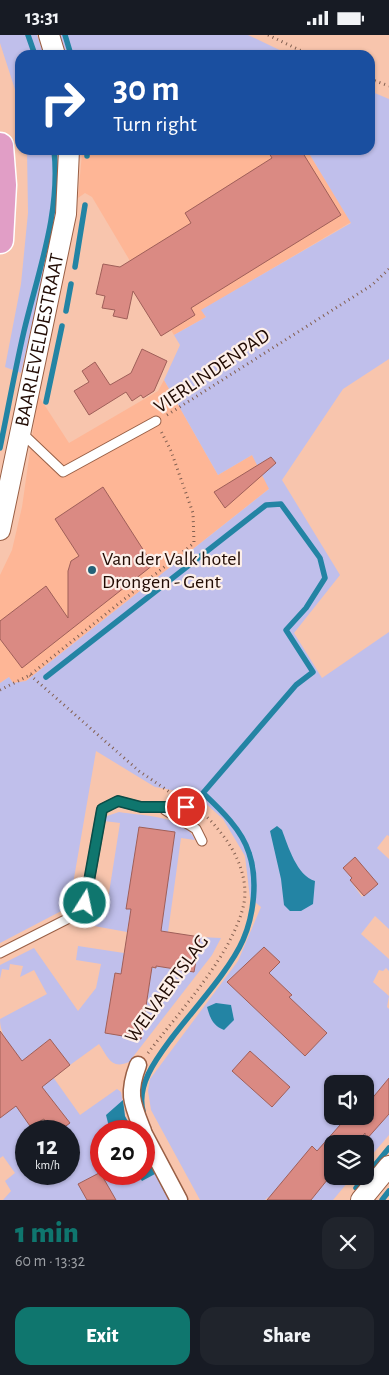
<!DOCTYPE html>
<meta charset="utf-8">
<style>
body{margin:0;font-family:"Alegreya Sans",sans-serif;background:#20242c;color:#f1f3f6;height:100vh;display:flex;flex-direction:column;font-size:19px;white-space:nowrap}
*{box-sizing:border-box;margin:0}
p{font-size:16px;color:#9ea1a6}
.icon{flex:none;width:28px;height:28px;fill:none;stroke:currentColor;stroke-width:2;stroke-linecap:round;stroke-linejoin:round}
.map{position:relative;height:1165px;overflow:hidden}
.side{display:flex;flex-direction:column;background:#171b24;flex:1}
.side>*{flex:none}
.hud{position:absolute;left:15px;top:15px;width:360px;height:105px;border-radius:15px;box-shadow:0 1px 4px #0004;background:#1a4fa0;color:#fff;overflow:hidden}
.controls{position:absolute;left:324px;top:1040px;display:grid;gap:10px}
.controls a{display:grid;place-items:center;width:50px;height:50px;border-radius:10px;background:#171b24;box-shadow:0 1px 4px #0004;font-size:25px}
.speed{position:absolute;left:15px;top:1085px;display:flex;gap:10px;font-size:25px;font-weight:700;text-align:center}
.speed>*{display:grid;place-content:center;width:65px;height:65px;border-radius:50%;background:#171b24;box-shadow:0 1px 4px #0004;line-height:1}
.speed small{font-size:12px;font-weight:400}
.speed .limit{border:8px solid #d22;background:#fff;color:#111}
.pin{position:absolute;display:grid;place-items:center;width:42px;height:42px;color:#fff;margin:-21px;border:2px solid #fff;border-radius:50%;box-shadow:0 1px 5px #0007}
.me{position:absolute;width:55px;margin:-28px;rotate:10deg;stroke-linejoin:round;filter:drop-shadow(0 0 4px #0008)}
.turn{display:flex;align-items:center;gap:18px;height:105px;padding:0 15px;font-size:22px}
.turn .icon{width:65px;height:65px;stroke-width:2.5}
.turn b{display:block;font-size:35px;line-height:42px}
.round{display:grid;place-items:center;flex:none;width:52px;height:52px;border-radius:15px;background:#20242c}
.headline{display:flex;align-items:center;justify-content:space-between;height:85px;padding:0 15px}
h1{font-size:30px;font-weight:800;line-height:38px;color:#0f766e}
.cta{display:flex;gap:10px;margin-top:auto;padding:10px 15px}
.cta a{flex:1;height:58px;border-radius:15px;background:#0f766e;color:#fff;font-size:20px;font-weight:800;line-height:58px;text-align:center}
.cta a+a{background:#20242c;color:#f1f3f6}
.status{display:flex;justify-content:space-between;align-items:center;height:35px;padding:0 25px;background:#171b24;direction:ltr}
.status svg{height:14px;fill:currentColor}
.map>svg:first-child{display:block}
.built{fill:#feb696}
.green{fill:#c0bfeb;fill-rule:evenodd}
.water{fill:#2384a4}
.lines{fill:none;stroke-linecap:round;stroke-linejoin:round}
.stream{stroke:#2384a4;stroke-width:5.5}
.building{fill:#da8a83;stroke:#9f5f59}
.service-casing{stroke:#995f45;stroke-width:11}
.minor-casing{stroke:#995f45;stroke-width:19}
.tertiary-casing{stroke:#995f45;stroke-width:22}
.primary-casing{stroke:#fff;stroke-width:29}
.path{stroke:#836051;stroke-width:3;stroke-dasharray:1 4;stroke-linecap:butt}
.service{stroke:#fff;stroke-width:9}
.minor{stroke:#fff;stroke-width:16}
.tertiary{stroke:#fff;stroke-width:20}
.primary{stroke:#e19ec6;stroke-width:26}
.route-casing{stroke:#0a4d48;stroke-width:12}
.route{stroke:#0f766e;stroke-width:9}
.poi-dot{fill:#246278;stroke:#fdefe9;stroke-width:2}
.labels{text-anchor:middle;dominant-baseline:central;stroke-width:4.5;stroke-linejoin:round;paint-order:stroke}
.street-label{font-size:20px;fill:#210b03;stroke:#fdefe9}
.poi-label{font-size:20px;fill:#210b03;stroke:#fdefe9;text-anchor:start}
</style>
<div class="status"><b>13:31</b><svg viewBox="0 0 49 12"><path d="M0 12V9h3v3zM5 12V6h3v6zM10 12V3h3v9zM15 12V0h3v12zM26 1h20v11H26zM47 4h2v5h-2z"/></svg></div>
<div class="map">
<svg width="389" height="1165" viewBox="0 0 389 1165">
<rect width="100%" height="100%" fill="#f8c5ad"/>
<g class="built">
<path d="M92 115H307L351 187 202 275 206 282 174 300 92 162 85 158 78 163 82 118Z"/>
<path d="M164 345 218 440 252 420 270 453 26 646 13 648 9 642 0 648V540L12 515 22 472 38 360 69 408 158 356Z"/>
</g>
<g class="green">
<path d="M0 0H37L44 20H20V70L0 8Z"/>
<path d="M60 0H248L290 20H65Z"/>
<path d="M370 56 389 64V324L343 354 282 445 340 540 294 598 322 643 389 597V801L387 800 377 813 389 824V894L375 881 361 899 389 924V936L386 933 383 936 379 935 373 947 389 961 387 972 389 974V1043L381 1053 389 1060V1100L365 1128V1109H356L368 1095 383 1085 365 1069V1049H332V1081H341L338 1085 342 1088 332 1100V1129L312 1112 272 1165 268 1162 265 1165H200L151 1075 148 1056 150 1044 238 926 261 872 250 863 245 821 223 784 204 767 188 758 155 752 96 716 69 872 0 908V648L9 642 13 648 26 646 269 454 252 420 218 440 164 345 180 310 174 300 206 282 201 275 351 188 307 115H370ZM355 822 378 849 362 862 350 845 352 843 343 833Z"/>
<path d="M27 115H60L58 174 21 338 5 332 21 249 28 178Z"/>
<path d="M119 777C142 781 185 780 195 805L181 803 168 897 161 896V893L174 797 139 792 127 873 137 875 132 890H128L127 897 83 889 85 879 91 875 106 877 120 788 104 786 107 781Z"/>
<path d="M200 902 221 903 212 920 129 1027C111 1035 108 1022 99 1009L70 1030 50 1004 20 1028C12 1011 0 1002 0 984L47 959 34 935 20 942 23 931 10 929 9 935 2 934 0 944V930L34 913 78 976 96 953 101 929 76 925 78 911 124 918 125 940 115 938 105 998 141 1004 150 945 148 944 150 932 155 933 156 931 194 936Z"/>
<path d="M53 1042 80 1080 117 1054 121 1057 125 1081 133 1096H101V1139H144V1117L169 1165H3L11 1156 5 1146 15 1138 3 1121 0 1123V1083L24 1064 23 1081 34 1096H26V1139H69V1096H59L70 1088 50 1062 39 1054Z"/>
<path d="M332 1139V1141H353L333 1165H311Z"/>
</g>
<g class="water">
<path d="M277 791 282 795C288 811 297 841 315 846L313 869 301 876H290L284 870 281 844 270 796Z"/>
<path d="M216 968 231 970 234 985 224 995C213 991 210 983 207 972Z"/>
<path d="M123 1065 125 1081 133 1096H110L106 1080Z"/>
<path d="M144 1117 155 1139 142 1146 137 1139H144Z"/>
</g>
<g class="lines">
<g class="stream">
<path d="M28 0 35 20"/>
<path d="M65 0 71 20"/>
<path d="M87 121V115"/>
<path d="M75 232 85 170"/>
<path d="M66 276 71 249"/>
<path d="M46 367 62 291"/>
<path d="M0 413C8 374 15 335 24 296 38 237 61 177 54 115"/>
<path d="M46 642 266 470 281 469 320 523 325 543 306 573 286 595 313 637 296 650 203 758C221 775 242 795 249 818 258 844 254 880 243 905 230 935 192 976 171 1004 157 1023 136 1050 143 1076"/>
<path d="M356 1153 389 1113"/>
<path d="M382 1165 389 1156"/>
</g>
</g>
<g class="building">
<path d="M267 115H301L341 180 191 273 195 280 161 301 133 256 127 284 113 281 115 275 102 273 105 261 96 259 103 229 120 232 191 188 185 178 272 123Z"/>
<path d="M142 314 167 326 154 356 143 363 141 360 132 366 126 357 89 380 74 356 89 347 82 336 95 327 110 350 131 338Z"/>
<path d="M271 422 276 428 225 473 214 457Z"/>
<path d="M103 452 153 530 22 633 0 604V586L46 551 68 583V536L71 526 79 521 55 484Z"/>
<path d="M139 792 175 797 161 896 200 902 194 937 156 931V933L152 932 141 1004 105 998 115 938 121 939 131 874H126Z"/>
<path d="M355 822 378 849 364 861 350 845 352 843 343 833Z"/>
<path d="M264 912 280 927 269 938 292 960 289 962 327 998 305 1021 227 947Z"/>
<path d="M0 996 22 1026 50 1004 70 1030 42 1052 70 1088 59 1096H50L44 1084 30 1091 16 1071 0 1083Z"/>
<path d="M250 1016 290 1052 272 1072 232 1036Z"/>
<path d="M389 1043V1079L365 1106V1098L356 1109H332V1139L311 1165H267L312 1111 317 1116 348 1081H365V1072Z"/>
<path d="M101 1137V1139L116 1165H87L78 1149Z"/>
</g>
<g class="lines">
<defs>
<g id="service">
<path d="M21 397 63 437 156 386"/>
<path d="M165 775 196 794 202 806"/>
<path d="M0 918 81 877 85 869 102 774 118 766 141 772H186"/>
</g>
<g id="minor">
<path d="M138 1030C127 1059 132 1068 143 1096"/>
<path d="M144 1099 179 1165"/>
</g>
<g id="tertiary">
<path d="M49 0 55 20"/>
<path id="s1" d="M0 495 66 179 69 115"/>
<path d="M361 1165 389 1131"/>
</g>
<path id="primary" d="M0 111 3 150 0 205"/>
</defs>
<use href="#service" class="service-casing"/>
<use href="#minor" class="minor-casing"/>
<use href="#tertiary" class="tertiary-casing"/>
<use href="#primary" class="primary-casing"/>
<g class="path">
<path d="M268 0 310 20"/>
<path d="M370 44 389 51"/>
<path d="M167 380 372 250 389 234"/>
<path d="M30 640 139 736 171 758"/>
<path d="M0 655 30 640 194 508 193 478 171 416 161 396"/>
<path d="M148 1018C179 977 234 918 244 868 248 845 238 821 225 803 217 793 210 783 199 776"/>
</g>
<use href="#service" class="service"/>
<use href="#minor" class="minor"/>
<use href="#tertiary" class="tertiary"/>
<use href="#primary" class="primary"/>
</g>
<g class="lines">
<defs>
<path id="route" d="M85 868 102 774 118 766 141 772H186"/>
</defs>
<use href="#route" class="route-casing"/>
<use href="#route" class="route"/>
</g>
<circle class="poi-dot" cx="92" cy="535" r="5"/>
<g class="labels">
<g class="street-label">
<text stroke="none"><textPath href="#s1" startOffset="194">BAARLEVELDESTRAAT</textPath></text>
<text transform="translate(212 336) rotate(-34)">VIERLINDENPAD</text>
<text transform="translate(167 954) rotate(-54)">WELVAERTSLAG</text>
</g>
<g class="poi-label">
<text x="102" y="524">Van der Valk hotel<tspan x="102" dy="23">Drongen - Gent</tspan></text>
</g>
</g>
</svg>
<div class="controls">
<a><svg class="icon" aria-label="sound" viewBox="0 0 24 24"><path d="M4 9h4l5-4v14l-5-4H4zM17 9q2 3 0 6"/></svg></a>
<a><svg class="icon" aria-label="layers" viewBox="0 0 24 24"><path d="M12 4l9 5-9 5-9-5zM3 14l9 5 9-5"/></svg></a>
</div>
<div class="speed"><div>12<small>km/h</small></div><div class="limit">20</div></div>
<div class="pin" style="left:186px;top:772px;background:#d93025"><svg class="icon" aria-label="arrive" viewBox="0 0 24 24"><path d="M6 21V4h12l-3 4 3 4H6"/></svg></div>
<svg class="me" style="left:85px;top:868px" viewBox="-20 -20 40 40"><circle r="17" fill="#0f766e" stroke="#fff" stroke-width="3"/><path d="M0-11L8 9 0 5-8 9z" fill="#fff"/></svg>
<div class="hud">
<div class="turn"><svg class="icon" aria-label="right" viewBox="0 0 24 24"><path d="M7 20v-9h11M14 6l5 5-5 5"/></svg><div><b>30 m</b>Turn right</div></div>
</div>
</div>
<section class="side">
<div class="headline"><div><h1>1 min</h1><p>60 m · 13:32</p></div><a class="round"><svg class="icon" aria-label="close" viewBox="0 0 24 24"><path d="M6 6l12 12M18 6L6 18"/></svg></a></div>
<div class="cta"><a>Exit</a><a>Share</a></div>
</section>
